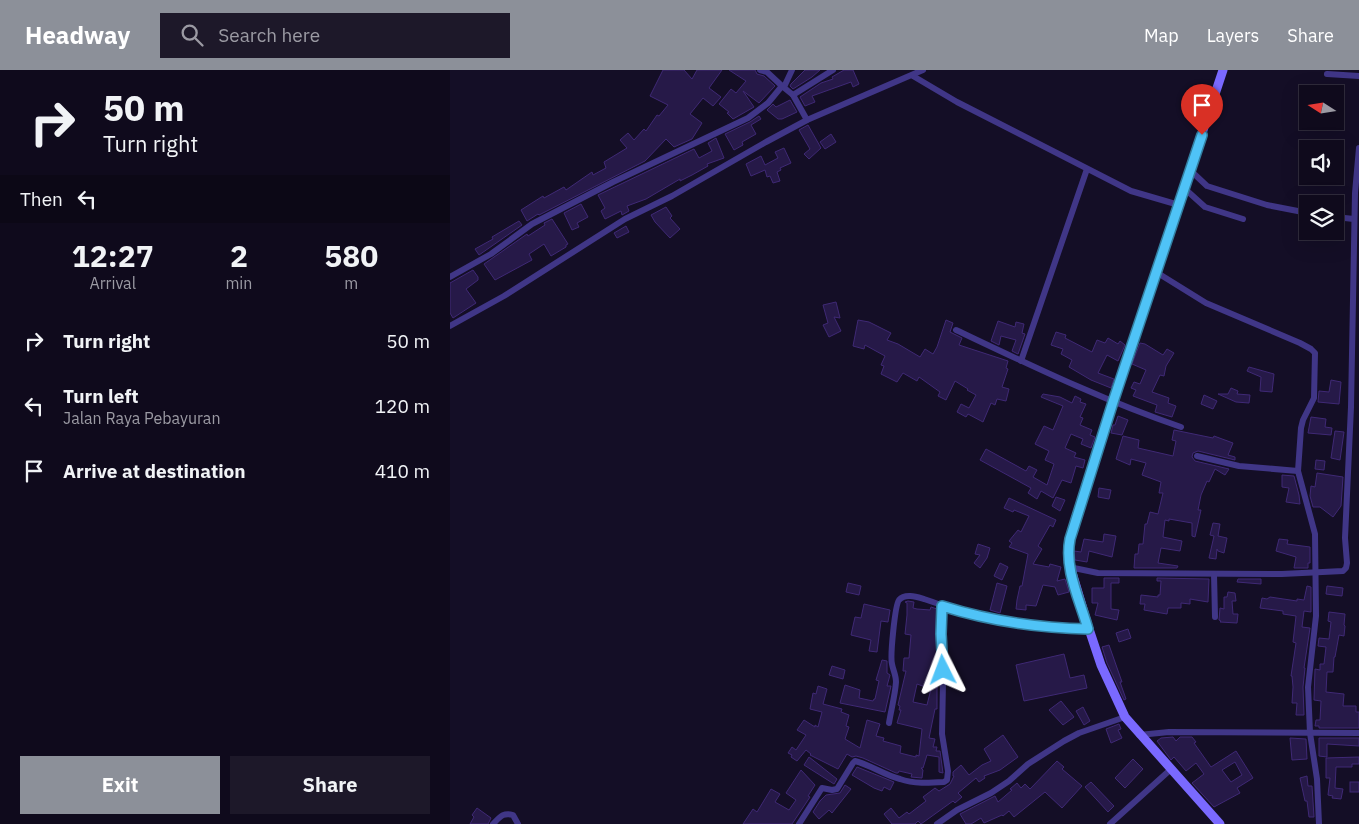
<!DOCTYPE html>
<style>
body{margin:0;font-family:"IBM Plex Sans",sans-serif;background:#1d1829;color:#f1f3f6;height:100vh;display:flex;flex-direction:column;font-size:19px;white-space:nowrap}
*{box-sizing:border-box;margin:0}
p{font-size:16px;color:#9b9aa3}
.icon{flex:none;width:28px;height:28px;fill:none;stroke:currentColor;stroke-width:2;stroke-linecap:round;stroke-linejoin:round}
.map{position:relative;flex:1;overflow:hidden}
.side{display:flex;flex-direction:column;background:#0f0a1c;width:450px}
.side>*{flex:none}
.hud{background:#0f0a1c;color:#f1f3f6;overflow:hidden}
.needle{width:32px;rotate:282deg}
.controls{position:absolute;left:849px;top:15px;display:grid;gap:10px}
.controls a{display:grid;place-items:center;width:45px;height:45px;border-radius:0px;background:#0f0a1c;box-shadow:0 5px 20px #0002,0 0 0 1px #2f2b3b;font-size:25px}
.pin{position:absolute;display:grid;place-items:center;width:42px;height:42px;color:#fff;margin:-51px -21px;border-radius:50% 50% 50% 0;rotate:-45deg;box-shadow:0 0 5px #0007}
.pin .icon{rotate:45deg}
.me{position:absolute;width:55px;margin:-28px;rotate:357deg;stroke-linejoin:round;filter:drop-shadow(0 0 4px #0008)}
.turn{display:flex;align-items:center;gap:18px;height:105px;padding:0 20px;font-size:22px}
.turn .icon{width:65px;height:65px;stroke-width:2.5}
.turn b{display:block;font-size:35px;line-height:42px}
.then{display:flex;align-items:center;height:48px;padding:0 20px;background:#0003;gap:10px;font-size:19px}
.eta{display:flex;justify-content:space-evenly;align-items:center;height:85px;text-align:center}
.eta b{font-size:30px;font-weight:700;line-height:35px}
.primary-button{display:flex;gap:10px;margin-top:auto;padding:10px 20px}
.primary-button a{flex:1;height:58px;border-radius:0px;background:#8c9099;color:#fff;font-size:20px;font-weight:700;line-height:58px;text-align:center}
.primary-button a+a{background:#1d1829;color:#f1f3f6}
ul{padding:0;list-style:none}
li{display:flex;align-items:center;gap:15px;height:65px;padding:0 20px}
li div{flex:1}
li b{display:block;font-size:19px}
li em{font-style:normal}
header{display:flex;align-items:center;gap:30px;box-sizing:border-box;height:70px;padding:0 25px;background:#8c9099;color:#fff}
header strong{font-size:24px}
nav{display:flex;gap:28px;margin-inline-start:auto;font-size:18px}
.search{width:350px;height:45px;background:#1d1829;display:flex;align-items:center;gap:12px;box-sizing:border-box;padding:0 18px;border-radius:0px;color:#9b9aa3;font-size:19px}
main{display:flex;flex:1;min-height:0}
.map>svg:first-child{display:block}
.building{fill:#261948;stroke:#3f2975;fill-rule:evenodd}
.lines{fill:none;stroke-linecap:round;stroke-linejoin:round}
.minor{stroke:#403687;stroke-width:6}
.secondary{stroke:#7a69ff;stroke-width:9}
.route-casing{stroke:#337fa1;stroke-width:12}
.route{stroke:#4fc3f7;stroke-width:9}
</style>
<header>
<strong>Headway</strong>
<div class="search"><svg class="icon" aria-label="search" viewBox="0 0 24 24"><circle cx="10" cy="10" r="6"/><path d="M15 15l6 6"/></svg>Search here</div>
<nav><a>Map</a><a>Layers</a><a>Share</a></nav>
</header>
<main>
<section class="side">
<div class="hud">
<div class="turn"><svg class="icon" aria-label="right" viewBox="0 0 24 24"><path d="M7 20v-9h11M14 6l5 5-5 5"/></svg><div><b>50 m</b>Turn right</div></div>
<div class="then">Then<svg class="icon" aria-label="left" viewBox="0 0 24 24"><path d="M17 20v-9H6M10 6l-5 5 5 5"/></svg></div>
</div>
<div class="eta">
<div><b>12:27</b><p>Arrival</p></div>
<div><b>2</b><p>min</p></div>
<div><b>580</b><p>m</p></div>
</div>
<ul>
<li><svg class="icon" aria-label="right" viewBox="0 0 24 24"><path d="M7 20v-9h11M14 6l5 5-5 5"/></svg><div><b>Turn right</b></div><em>50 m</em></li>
<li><svg class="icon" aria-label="left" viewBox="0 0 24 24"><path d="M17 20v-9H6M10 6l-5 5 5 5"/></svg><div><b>Turn left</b><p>Jalan Raya Pebayuran</p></div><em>120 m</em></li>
<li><svg class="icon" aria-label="arrive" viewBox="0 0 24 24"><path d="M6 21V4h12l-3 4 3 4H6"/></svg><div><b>Arrive at destination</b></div><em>410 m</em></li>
</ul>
<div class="primary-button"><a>Exit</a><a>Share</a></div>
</section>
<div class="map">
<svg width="909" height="754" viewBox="0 0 909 754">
<rect width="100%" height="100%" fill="#140e26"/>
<g class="building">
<path d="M213 0H234L242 9 247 0H272L259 18 271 27 263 36 253 28 240 44 252 53 242 69 224 77 216 69 195 91 89 145 88 144 77 151 71 140 93 126 94 128 114 117 116 120 142 102 143 105 156 98 154 92 177 78 170 70 178 63 184 70 194 59 196 61 207 45 209 46 218 35 200 26Z"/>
<path d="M279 0H305L307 4 314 6 325 16 309 33 293 21 304 37 283 49 277 43 279 42 269 34 281 19 286 23 296 11Z"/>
<path d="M355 0H370L362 7 343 19 340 16 341 14Z"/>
<path d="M394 0H403L409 14 403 17 401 12 362 26 365 32 355 36 350 27 371 13 383 9 382 7Z"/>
<path d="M340 30 347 42 332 49H328L317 40 323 34 326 37Z"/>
<path d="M309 46 311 49 301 55 306 64 292 72 293 75 284 80 275 64 300 52Z"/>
<path d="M358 55 371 78 359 89 354 84 360 79 349 60Z"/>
<path d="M381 64 386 72 375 79 370 72Z"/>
<path d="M266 68 274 88 257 94 258 96 242 105 230 111V109L196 129 177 136 179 141 172 145 171 141 155 149 151 141 155 138 148 125 244 79 249 88 262 81 258 73Z"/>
<path d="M334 78 341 93 330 98 331 100 327 102 330 111 323 113 320 106 317 107 315 100 301 106 296 94 311 86 315 95 328 88 325 82Z"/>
<path d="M131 134 138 147 127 153 129 157 122 160 114 143Z"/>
<path d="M216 137 222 146 220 148 230 159 220 168 205 152 201 145Z"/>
<path d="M102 149 118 174 116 175V177L101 186 94 174 79 184 82 190 45 210 34 194 77 164 78 166 95 155 94 153Z"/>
<path d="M69 151 72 155 29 185 25 179 43 169 42 167Z"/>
<path d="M176 156 179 162 167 168 164 163Z"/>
<path d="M23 200 28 207V210L16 219 26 233 3 248 0 243V213Z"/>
<path d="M386 232 390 248 384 247 391 261 379 267 373 255 378 253 373 235Z"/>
<path d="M408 250 419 252 441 263 437 270 448 274 470 287 475 279 483 284 487 277 496 250 503 253 500 262 512 268 509 275 558 291 556 298 558 299 552 317 559 319 556 331 547 329 545 335 541 333 533 352 518 344 516 347 507 342 511 334 519 338 526 325 517 320 518 319 505 311 496 330 488 326 490 322 469 307 467 311 453 303 447 312 431 304 434 296 431 295 435 286 415 275 414 279 403 276Z"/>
<path d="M548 251 565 257 566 252 574 254 572 263 575 264 568 284 562 281 566 270 551 266 549 275 541 271Z"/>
<path d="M606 262 616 265 615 268 642 282 647 270 655 273 658 268 668 274 670 271 675 275 668 291 657 285 648 303 664 309 661 318 641 310 619 297 622 290 611 284 613 279 601 275Z"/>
<path d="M690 273 695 274 713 285 717 279 724 283 716 296 714 306 710 305 702 322 719 328 718 333 726 336 722 347 705 342 707 335 683 326 686 320 681 318 684 312 690 314 696 300 682 294Z"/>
<path d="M799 297 824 304 822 322 810 321 811 307 797 301Z"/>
<path d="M881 310 891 312 889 334 868 332 869 321 879 322Z"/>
<path d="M781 318 788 321 787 324 800 325 799 333 786 332 768 324H778Z"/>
<path d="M593 324 610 327 622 333 625 326 631 329 630 332 636 334 630 347 633 348 630 355 642 360 640 365 645 367 641 378 631 374 633 369 621 364 615 378 626 383 624 387 635 390 633 398 626 396 621 413 612 410 603 428 591 421 587 429 578 423 581 418 530 390 536 379 576 401 579 396 587 400 583 407 597 415 604 394 595 390 599 381 585 374 594 356 603 360 613 336 591 327Z"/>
<path d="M754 325 767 331 763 339 751 334Z"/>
<path d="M668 346 678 350 672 365 661 363 663 355H665Z"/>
<path d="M861 347 876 349 875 357 882 358 881 365 858 363Z"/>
<path d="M724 360 763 368 764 366 783 373 778 385 785 387V390L748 381 743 383 742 387 745 391 779 399 775 405 765 399 759 412 757 411 751 425 748 440H751L745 467 742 466V453L719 449V451L715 450 713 467 732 471 730 481 711 478 708 493 728 496 727 498H684L685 484H688L689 474H693L695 454H697L700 442 708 444 713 423H709L711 412 692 405 696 393 681 389 680 395 666 389 673 366 689 370 688 378 723 386 726 371 722 370Z"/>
<path d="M885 361 894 362 890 390 881 388Z"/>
<path d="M866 390 875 391 874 400 865 399Z"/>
<path d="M867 403 893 407 891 436 883 447 870 437H863L860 426 861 416 865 417Z"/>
<path d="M832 405 844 406 849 425 850 434 836 432 839 418 832 417Z"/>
<path d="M649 418 661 420 659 429 648 427Z"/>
<path d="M606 427 615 430 610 441 602 436Z"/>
<path d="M559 428 606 450 603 457 600 455 588 476 592 479 583 494 599 497 600 494 611 497 607 511 615 509 619 522 608 525 605 517 593 515 586 536 576 535V540L566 539 567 530 570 516H572L578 484 559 477 562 473 559 471 568 460 571 462 579 446 564 440 563 442 554 438Z"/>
<path d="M763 453 770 454 768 466 777 468 774 483 768 481 767 479 766 489 759 488 764 466 760 465Z"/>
<path d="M654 464 666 466 662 487 639 481 637 492 625 490 624 481 631 482 634 469 653 472Z"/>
<path d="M829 469 838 470 837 474 860 477V493H858V498H844L846 487 826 481Z"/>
<path d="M528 474 540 478 537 488 530 498 524 493 530 485 525 484Z"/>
<path d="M550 493 558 497 552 510 544 506Z"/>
<path d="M654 508H669V513H661V539L669 540 667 550 645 545 648 533H642V518H654Z"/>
<path d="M707 508 759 509 758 532 740 529V534L731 533V538H718L717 544 694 540 695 534H690L691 525 708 527V525H710L711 511H707Z"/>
<path d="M788 509H811V514L787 512Z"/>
<path d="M398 513 411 516 409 525 396 522Z"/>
<path d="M547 513 557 516 550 543 540 540Z"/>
<path d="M857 516 861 517V542L854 541 852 557 860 558 854 598H855L853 617 854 645H846L847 633H842L843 617 842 606H841L846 573 843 572 846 546 833 544V541L810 538 812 528 817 529 820 527 847 531V529L854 530Z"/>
<path d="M877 516 893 518 892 526 876 524Z"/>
<path d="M778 522 785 523 786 531H782L783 544H788L787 553 770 552 771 551 769 550 770 538 774 539V527H777Z"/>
<path d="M458 531 464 532 463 538 467 539 480 540 481 537 487 539V639H485L479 668 485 669 483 677H487L486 681H490L493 703 489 702V687L477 685 473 698H471L473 700 472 708 461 707 462 704 449 701 448 703H446L413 688 406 686 402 687 397 684 388 699 360 685 361 684 356 680 347 691 341 687 342 685 338 683 342 677 346 680 356 665 347 660 354 650 365 657V655L368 657 372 642 360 639 363 623 366 624 368 616 377 619 373 634 392 639 391 642 399 645 396 656 399 657 395 669 410 678 417 650 430 654 426 666 434 668 433 671 451 676 450 683 466 687V685L469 686 472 659 447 653 451 640H449L450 636 448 635 456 601H453L454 588H459L461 565 455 564 457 545V533L455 532ZM467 614 481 619 477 635 463 632Z"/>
<path d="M414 534 440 540 438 552 431 551 427 582 419 581 421 570 401 565 405 547 411 548Z"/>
<path d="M879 542 895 544 894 555 895 556 894 566 889 565 885 587H884L883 602H877L876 622 894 624 893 636H906V642H909V658H869V656H865L866 650H870L871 631 864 630 865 599 870 600V594H874L876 577 868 576 869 568 879 569 881 552 878 551Z"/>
<path d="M678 559 681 568 669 572 666 563Z"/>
<path d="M659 575 672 612H670L676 629 674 630 657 593 652 577Z"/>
<path d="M614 584 620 608 634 605 637 618 574 631 566 595Z"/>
<path d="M432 590 437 591V603L440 605 437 616H441L435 642 390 633 395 615 410 620 409 628 423 631 424 629H425L429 611 426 610Z"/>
<path d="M382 596 395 600 393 609 379 605Z"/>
<path d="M611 631 624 647 613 655 599 640Z"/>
<path d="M633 637 640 651 634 655 626 641Z"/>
<path d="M669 654 671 659 668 660 672 668 661 673 656 659Z"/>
<path d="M553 665 568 687 550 700 534 706 535 708 529 712 526 708 508 723 512 727 505 733 503 731 471 754 468 751 465 754H442L434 744 441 738 449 748 457 742 459 744 476 731 473 727 485 718 489 721 500 714 504 706H503V702L511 695 519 705 532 695 541 691 534 679Z"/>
<path d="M723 667 726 671 730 667H742L746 672 744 673 761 697 786 681 803 708 787 718 790 723 764 737 742 713 754 704 746 693 736 701 724 687 721 690 707 671 711 668ZM785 692 792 705 781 712 772 700Z"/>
<path d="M840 668 856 669 857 689 842 690Z"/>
<path d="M869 668H909V676L877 674V687L869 686Z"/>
<path d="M359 687 387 709 384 714 354 695Z"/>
<path d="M909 687V694H902V697H886L885 718 893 719 891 729 882 728 883 726 878 725 880 708H876V688Z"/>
<path d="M683 689 693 699 675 718 665 708Z"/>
<path d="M607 691 614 697 612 699 632 716 612 738 595 722 564 747 559 741 553 746 552 745 534 753 531 748 521 754H516L510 744 545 726 548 732 562 720 560 719 567 713 571 718 575 714 580 719Z"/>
<path d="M407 697 444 712 440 720 434 717 432 721 424 718 402 705Z"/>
<path d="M351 700 365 715 358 726 360 727 342 754H293L303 739 307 742 321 719 330 724 325 732 339 740 346 730 336 723Z"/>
<path d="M857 706 858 716H862L864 747H859L857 731H855L850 708Z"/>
<path d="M641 712 664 736 658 742 635 717Z"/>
<rect x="900" y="712" width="9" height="10"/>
<path d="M395 715 401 719 382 743 379 740 369 749 363 742 370 731 376 725 390 723Z"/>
<path d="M27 738 41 748 38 754H20L24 747 22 745Z"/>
</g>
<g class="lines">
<g class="minor">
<path d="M310 0 317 2 332 16"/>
<path d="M877 4 909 6"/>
<path d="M463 6 507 32 681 121 729 135"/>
<path d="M334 17 342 0"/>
<path d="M343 25 357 50"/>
<path d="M740 100 757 116 817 135 858 143"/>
<path d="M734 118 755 137 793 149"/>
<path d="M885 147 904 149"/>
<path d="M706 202 756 233 850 273 861 279 865 283 864 328 853 350 851 358 848 401 789 396 747 386"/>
<path d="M0 207 41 184 82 154 163 112 298 48 318 33 332 16 343 25 383 0"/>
<path d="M0 256 54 226 175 149 222 126 316 72 357 50 473 0"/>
<path d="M506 260C580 295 654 331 731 357"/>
<path d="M571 291 637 99"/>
<path d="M848 401 865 464 866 546 858 617 860 663 867 709 869 754"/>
<path d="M619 497 648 503 832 504 893 501 896 498 897 493 895 468 901 337 905 123 909 78"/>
<path d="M764 504 765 547"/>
<path d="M439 653C441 640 445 626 446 612 446 605 443 600 442 594 440 586 445 535 449 530 455 523 467 527 474 529 490 534 505 541 521 545 559 554 599 558 639 559"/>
<path d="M689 665 719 662 909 663"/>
<path d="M43 754C50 747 53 742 63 745L68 754"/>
<path d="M349 754 372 718 382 720 387 719 403 693 405 691C421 695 434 705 450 709 464 714 479 713 494 712L497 710 498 701 492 664 493 612 491 564 492 536"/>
<path d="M487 754 507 740 541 723 559 711 578 694 614 671 629 663 675 647"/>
<path d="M660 754 720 700"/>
</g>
<path class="secondary" d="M770 754 675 647 651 595 639 559 618 489V479L626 447 663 331 773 0"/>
</g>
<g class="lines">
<defs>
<path id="route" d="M493 600 491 564 492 536C540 551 589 558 638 559 630 530 614 500 620 469L663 332 752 65"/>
</defs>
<use href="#route" class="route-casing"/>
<use href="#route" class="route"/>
</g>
</svg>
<div class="controls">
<a><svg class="needle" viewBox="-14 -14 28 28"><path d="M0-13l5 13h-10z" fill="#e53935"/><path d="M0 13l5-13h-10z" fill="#9b9aa3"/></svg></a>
<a><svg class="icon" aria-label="sound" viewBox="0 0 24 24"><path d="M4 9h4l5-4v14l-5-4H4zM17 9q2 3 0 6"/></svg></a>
<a><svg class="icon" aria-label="layers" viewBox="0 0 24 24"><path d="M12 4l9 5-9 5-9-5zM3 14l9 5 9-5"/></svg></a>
</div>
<div class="pin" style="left:752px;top:65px;background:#d93025"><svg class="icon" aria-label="arrive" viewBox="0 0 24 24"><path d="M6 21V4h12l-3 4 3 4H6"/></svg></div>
<svg class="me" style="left:493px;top:600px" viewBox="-20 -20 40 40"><path d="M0-17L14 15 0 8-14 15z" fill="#4fc3f7" stroke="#fff" stroke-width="4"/></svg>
</div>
</main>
